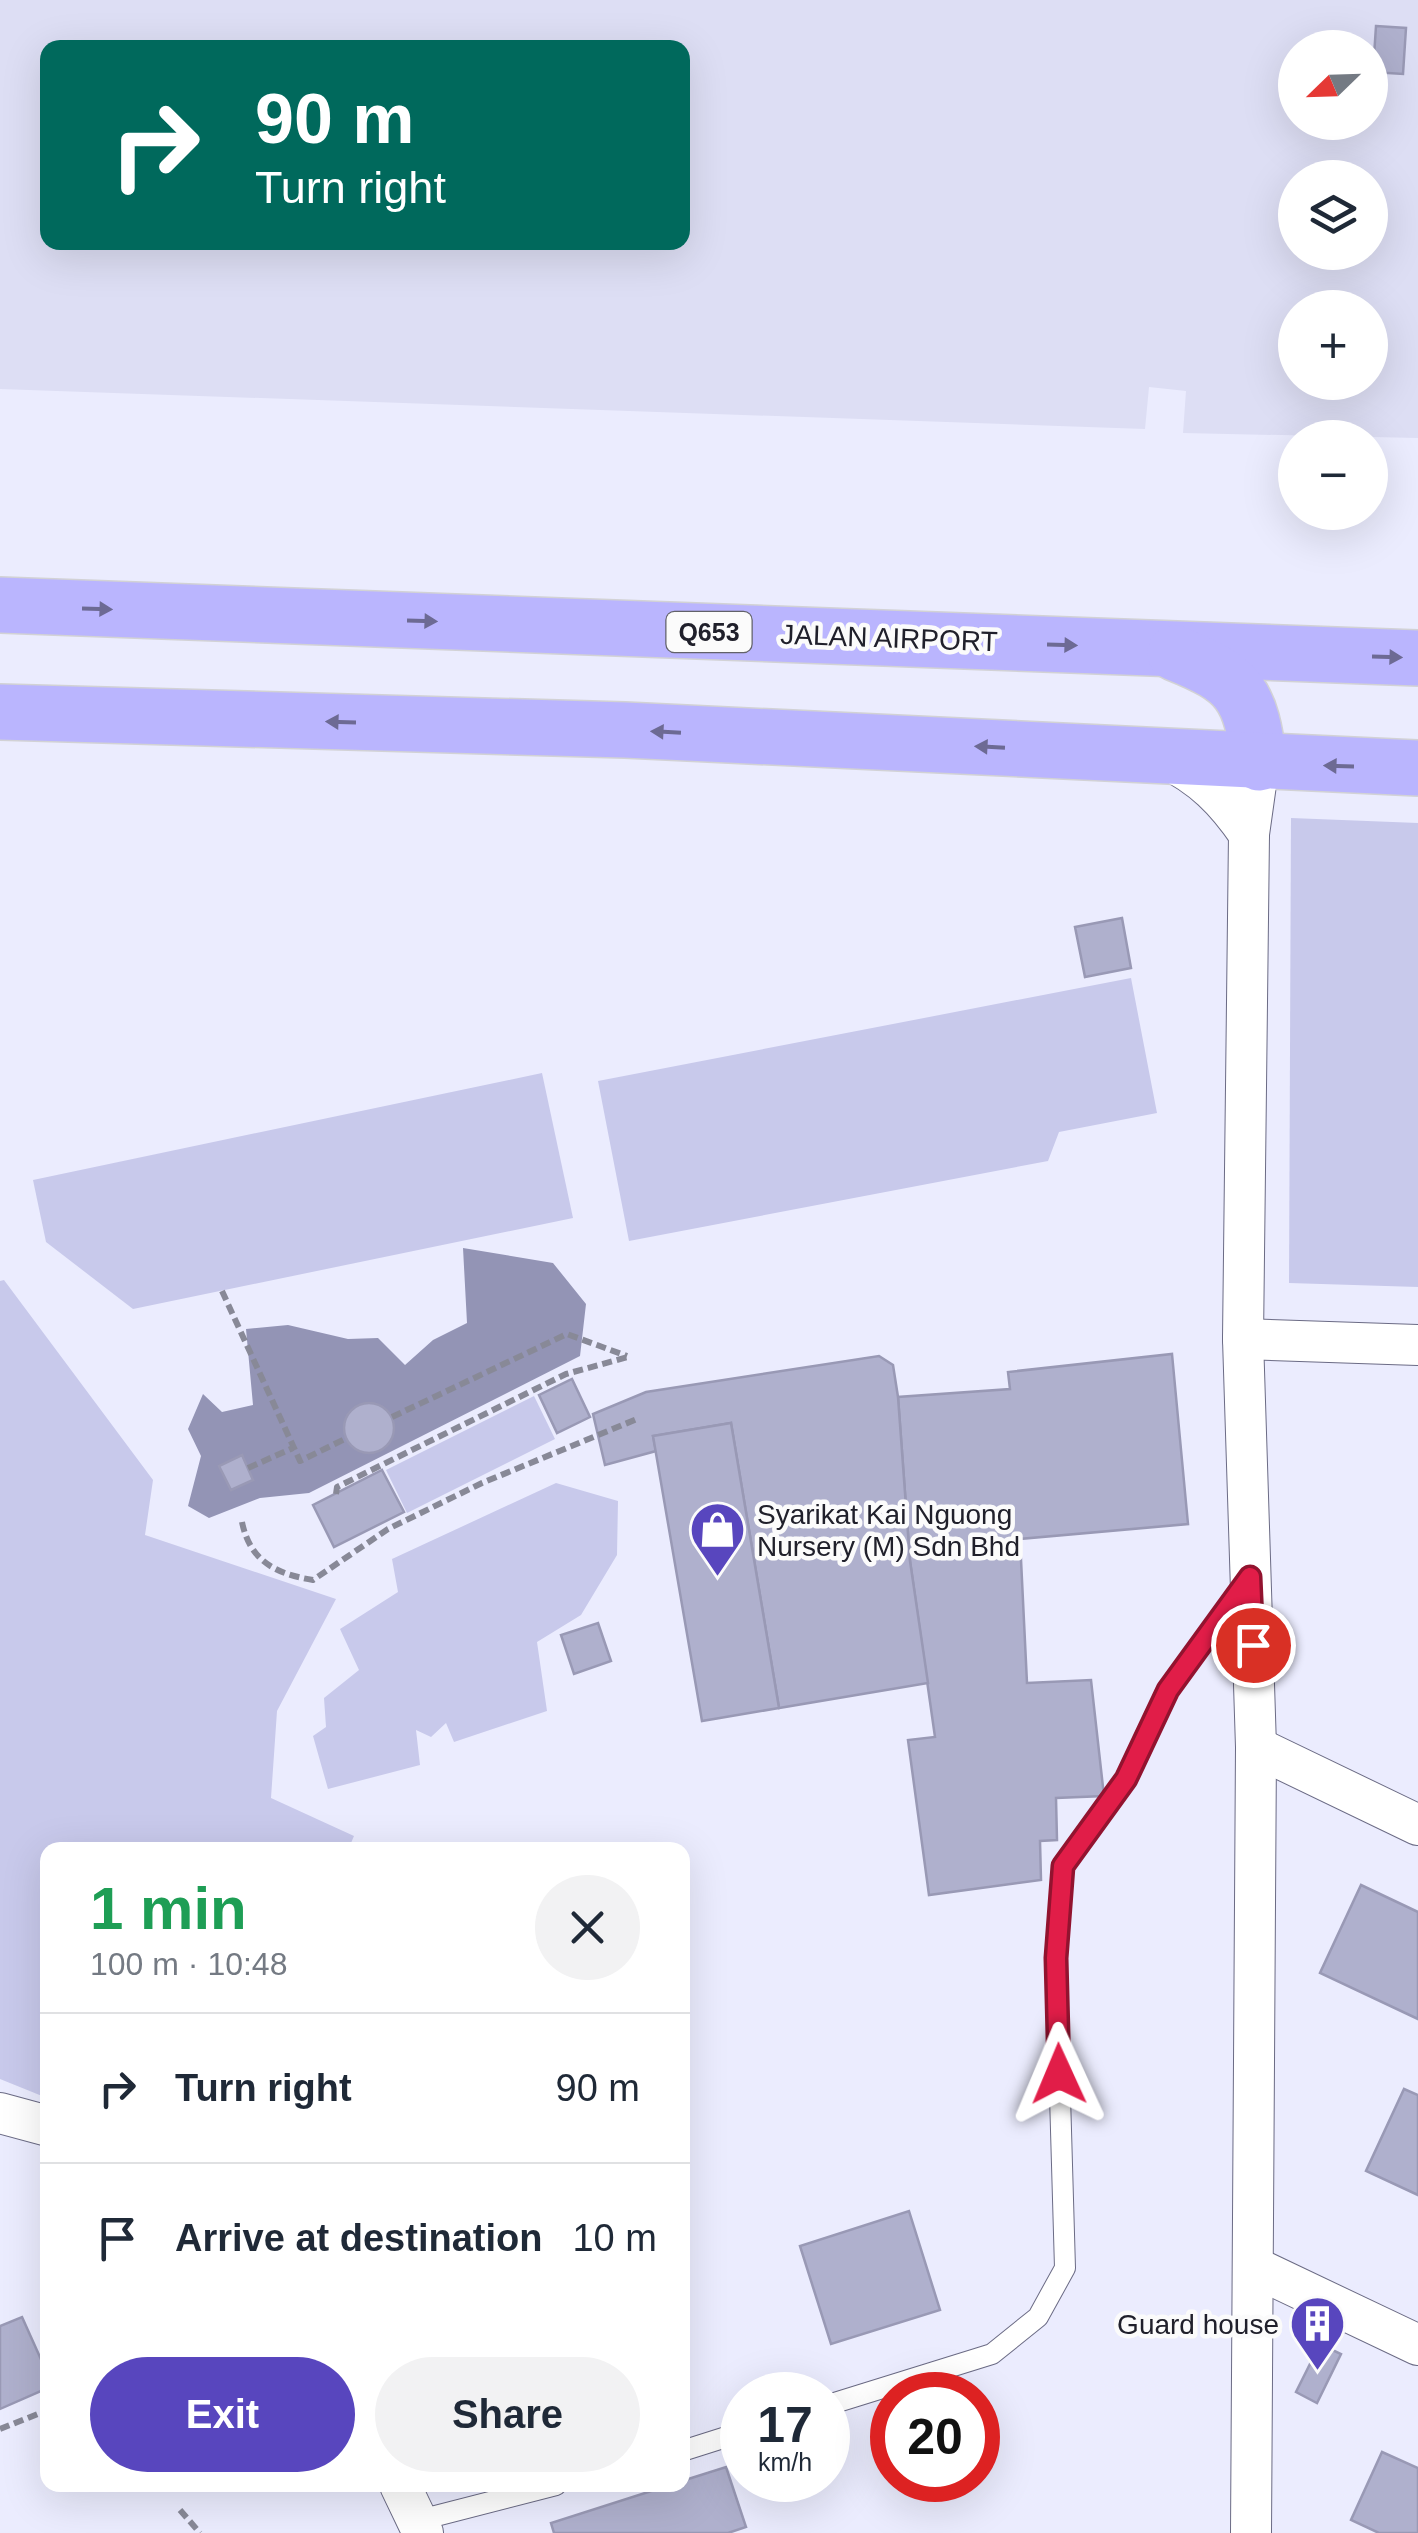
<!DOCTYPE html>
<meta charset="utf-8">
<style>
body{margin:0;font-family:Helvetica,sans-serif;background:#f2f2f3;color:#1f2937;height:100vh;display:flex;flex-direction:column;font-size:38px;white-space:nowrap}
*{box-sizing:border-box;margin:0}
p{font-size:32px;color:#747a83}
.icon{flex:none;width:55px;height:55px;fill:none;stroke:currentColor;stroke-width:2;stroke-linecap:round;stroke-linejoin:round}
.map{position:relative;flex:1;overflow:hidden}
.drawer{position:absolute;left:40px;top:1842px;width:650px;height:650px;display:flex;flex-direction:column;background:#fff;border-radius:20px;box-shadow:0 10px 40px #0002}
.drawer>*{flex:none}
.hud{position:absolute;left:40px;top:40px;width:650px;height:210px;border-radius:20px;box-shadow:0 10px 40px #0002;background:#00695c;color:#fff;overflow:hidden}
.needle{width:65px;rotate:247deg}
.tools{position:absolute;left:1278px;top:30px;display:grid;gap:20px}
.tools a{display:grid;place-items:center;width:110px;height:110px;border-radius:50%;background:#fff;box-shadow:0 10px 40px #0002;font-size:50px}
.speed{position:absolute;left:720px;top:2372px;display:flex;gap:20px;font-size:50px;font-weight:700;text-align:center}
.speed>*{display:grid;place-content:center;width:130px;height:130px;border-radius:50%;background:#fff;box-shadow:0 10px 40px #0002;line-height:1}
.speed small{font-size:25px;font-weight:400}
.speed .limit{border:15px solid #d22;background:#fff;color:#111}
.pin{position:absolute;display:grid;place-items:center;width:85px;height:85px;color:#fff;margin:-42px;border:5px solid #fff;border-radius:50%;box-shadow:0 2px 10px #0007}
.me{position:absolute;width:110px;margin:-55px;rotate:359deg;stroke-linejoin:round;filter:drop-shadow(0 0 8px #0008)}
.turn{display:flex;align-items:center;gap:35px;height:210px;padding:0 50px;font-size:45px}
.turn .icon{width:130px;height:130px;stroke-width:2.5}
.turn b{display:block;font-size:70px;line-height:85px}
.round{display:grid;place-items:center;flex:none;width:105px;height:105px;border-radius:52px;background:#f2f2f3}
.overview{display:flex;align-items:center;justify-content:space-between;height:170px;padding:0 50px}
h1{font-size:60px;font-weight:600;line-height:75px;color:#1e9e55}
.action{display:flex;gap:20px;margin-top:auto;padding:20px 50px}
.action a{flex:1;height:115px;border-radius:60px;background:#5846be;color:#fff;font-size:40px;font-weight:600;line-height:115px;text-align:center}
.action a+a{background:#f2f2f3;color:#1f2937}
ul{padding:0;list-style:none}
li{display:flex;align-items:center;gap:30px;height:150px;padding:0 50px;border-top:2px solid #e0e1e3}
li div{flex:1}
li b{display:block;font-size:38px}
li em{font-style:normal}
.map>svg:first-child{display:block}
.built{fill:#dddef4;fill-rule:evenodd}
.green{fill:#c8c9eb}
.water{fill:#9394b5}
.building{fill:#afb0cd;stroke:#9999b5;stroke-width:2.5}
.lines{fill:none;stroke-linecap:round;stroke-linejoin:round}
.service-casing{stroke:#6b6b85;stroke-width:22}
.minor-casing{stroke:#6b6b85;stroke-width:42}
.primary-casing{stroke:#d2d2d5;stroke-width:58}
.path{stroke:#888997;stroke-width:6;stroke-dasharray:10 5;stroke-linecap:butt}
.service{stroke:#fff;stroke-width:20}
.minor{stroke:#fff;stroke-width:40}
.primary{stroke:#bab5fe;stroke-width:55}
.oneway{fill:#6d6a94}
.route-casing{stroke:#92132f;stroke-width:25}
.route{stroke:#e11d48;stroke-width:18}
.labels{text-anchor:middle;dominant-baseline:central;stroke-width:9;stroke-linejoin:round;paint-order:stroke}
.shield{fill:#fbfbfb;stroke:#626269;stroke-width:2.5}
.shield-label{font-size:25px;font-weight:bold;fill:#20202b}
.street-label{font-size:28px;fill:#20202b;stroke:#fbfbfb}
.poi-label{font-size:28px;fill:#20202b;stroke:#fbfbfb;text-anchor:start}
</style>
<div class="map">
<svg width="1418" height="2533" viewBox="0 0 1418 2533">
<rect width="100%" height="100%" fill="#ebecfe"/>
<path class="built" d="M0 0H1418V438L1183 433 1186 391 1149 387 1145 429 0 389ZM48 48H682V242H48ZM1295 48H1370V122H1295ZM1295 178H1370V252H1295ZM1295 308H1370V382H1295Z"/>
<g class="green">
<path d="M1291 818 1418 823V1287L1289 1283Z"/>
<path d="M1131 978 1157 1113 1059 1132 1048 1161 629 1241 598 1081Z"/>
<path d="M542 1073 573 1218 133 1309 46 1242 33 1180Z"/>
<path d="M4 1280 153 1480 145 1535 336 1599 277 1711 271 1798 354 1836 348 1850H48L47 2098 0 2079V1281Z"/>
<path d="M534 1396 555 1439 407 1513 386 1470Z"/>
<path d="M556 1483 618 1501 617 1555 581 1615 537 1642 547 1711 454 1742 446 1723 431 1737 416 1730 420 1765 328 1789 313 1736 326 1727 324 1698 359 1670 340 1629 398 1592 392 1559Z"/>
</g>
<path class="water" d="M463 1248 553 1263 586 1304 580 1356 309 1493 260 1498 209 1518 188 1506 201 1456 188 1429 203 1394 222 1412 253 1405 246 1329 288 1325 348 1339 378 1338 405 1365 433 1340 467 1323Z"/>
<g class="building">
<path d="M1376 26 1406 28 1403 74 1373 72Z"/>
<path d="M1122 918 1131 968 1085 977 1075 927Z"/>
<path d="M1172 1354 1188 1524 1020 1539 1027 1683 1091 1680 1104 1796 1056 1798 1057 1840 1040 1841 1041 1880 929 1895 908 1740 935 1737 910 1561 898 1397 1010 1389 1008 1372Z"/>
<path d="M879 1356 893 1365 898 1397 910 1561 928 1683 779 1708 731 1423 653 1436 656 1451 605 1465 593 1414 646 1392Z"/>
<path d="M572 1379 590 1417 557 1433 539 1395Z"/>
<circle cx="369" cy="1428" r="25"/>
<path d="M731 1423 779 1708 702 1721 653 1436Z"/>
<path d="M242 1455 253 1480 231 1490 219 1466Z"/>
<path d="M382 1470 404 1512 334 1547 313 1505Z"/>
<path d="M598 1623 611 1661 574 1674 561 1635Z"/>
<path d="M1361 1885 1418 1912V2019L1320 1973Z"/>
<path d="M1404 2089 1418 2095V2195L1366 2171Z"/>
<path d="M909 2211 940 2310 831 2344 800 2246Z"/>
<path d="M22 2317 48 2375V2388L0 2409V2326Z"/>
<path d="M1320 2344 1341 2354 1317 2403 1296 2392Z"/>
<path d="M1382 2452 1418 2468V2533H1379L1351 2520Z"/>
<path d="M726 2467 746 2527 728 2533H554L551 2523 670 2485H682V2481Z"/>
</g>
<g class="lines">
<defs>
<g id="service">
<path d="M828 2405 992 2354 1038 2317 1065 2268 1056 1958 1063 1865 1126 1779 1168 1690 1246 1583"/>
<path d="M682 2451 742 2432"/>
<path d="M420 2520 556 2485"/>
</g>
<g id="minor">
<path d="M1165 758C1203 777 1225 799 1249 834"/>
<path d="M1243 1339 1418 1345"/>
<path d="M1256 1747 1418 1825"/>
<path d="M0 2113 48 2126"/>
<path d="M1254 2267 1418 2345"/>
<path d="M400 2485 423 2533"/>
<path d="M1251 2533 1256 1747 1243 1339 1249 834 1259 763"/>
</g>
<g id="primary">
<path d="M0 605 1418 658"/>
<path d="M1175 653C1240 679 1251 694 1259 763"/>
<path d="M0 712 625 730 1418 768"/>
</g>
</defs>
<use href="#service" class="service-casing"/>
<use href="#minor" class="minor-casing"/>
<use href="#primary" class="primary-casing"/>
<g class="path">
<path d="M222 1291 300 1461 347 1438"/>
<path d="M392 1417 567 1334 627 1356"/>
<path d="M248 1468 293 1448"/>
<path d="M336 1494 337 1487 566 1374 628 1357"/>
<path d="M242 1522C250 1562 277 1574 313 1580L388 1529 482 1483 637 1419"/>
<path d="M0 2429 48 2410"/>
<path d="M180 2510 200 2533"/>
</g>
<use href="#service" class="service"/>
<use href="#minor" class="minor"/>
<use href="#primary" class="primary"/>
</g>
<defs><path id="oneway-solid" d="M-6-.8H1V-3.2L6.5 0L1 3.2V.8H-6Z" transform="scale(2.5)"/></defs>
<g class="oneway">
<use href="#oneway-solid" transform="translate(97 609) rotate(2)"/>
<use href="#oneway-solid" transform="translate(422 621) rotate(2)"/>
<use href="#oneway-solid" transform="translate(1062 645) rotate(2)"/>
<use href="#oneway-solid" transform="translate(1387 657) rotate(2)"/>
<use href="#oneway-solid" transform="translate(341 722) rotate(-178)"/>
<use href="#oneway-solid" transform="translate(666 732) rotate(-177)"/>
<use href="#oneway-solid" transform="translate(990 747) rotate(-177)"/>
<use href="#oneway-solid" transform="translate(1339 766) rotate(-178)"/>
</g>
<g class="lines">
<defs>
<path id="route" d="M1059 2074 1056 1958 1063 1866 1126 1779 1168 1690 1250 1577 1253 1645"/>
</defs>
<use href="#route" class="route-casing"/>
<use href="#route" class="route"/>
</g>
<defs>
<symbol id="shop-pin" viewBox="-11 -11 22 30"><path d="M0 17L-7.5 6A9.5 9.5 0 1 1 7.5 6Z" fill="#5846be" stroke="#fbfbfb"/><path d="M-5-2.5h2.3a2.7 3.5 0 0 1 5.4 0H5L5.5 6h-11ZM-1.5-2.5h3a1.5 2.3 0 0 0-3 0Z" fill="#fff"/></symbol>
<symbol id="building-pin" viewBox="-11 -11 22 30"><path d="M0 17L-7.5 6A9.5 9.5 0 1 1 7.5 6Z" fill="#5846be" stroke="#fbfbfb"/><path d="M-4-6H4V6H1V3H-1V6H-4ZM-2.5-4.3h1.7v1.8h-1.7ZM.8-4.3h1.7v1.8H.8ZM-2.5-1h1.7V.8h-1.7ZM.8-1h1.7V.8H.8Z" fill="#fff"/></symbol>
</defs>
<g fill-rule="evenodd">
<use href="#shop-pin" x="686" y="1498" width="63" height="86"/>
<use href="#building-pin" x="1286" y="2292" width="63" height="86"/>
</g>
<g class="labels">
<rect class="shield" x="666.5" y="612" width="85" height="40" rx="8"/>
<g class="shield-label">
<text x="709" y="632">Q653</text>
</g>
<g class="street-label">
<text transform="translate(889 638) rotate(2)">JALAN AIRPORT</text>
</g>
<g class="poi-label">
<text x="757" y="1514">Syarikat Kai Nguong<tspan x="757" dy="32">Nursery (M) Sdn Bhd</tspan></text>
<text x="1279" y="2324" text-anchor="end">Guard house</text>
</g>
</g>
</svg>
<div class="tools">
<a><svg class="needle" viewBox="-14 -14 28 28"><path d="M0-13l5 13h-10z" fill="#e53935"/><path d="M0 13l5-13h-10z" fill="#747a83"/></svg></a>
<a><svg class="icon" aria-label="layers" viewBox="0 0 24 24"><path d="M12 4l9 5-9 5-9-5zM3 14l9 5 9-5"/></svg></a>
<a>+</a>
<a>−</a>
</div>
<div class="speed"><div>17<small>km/h</small></div><div class="limit">20</div></div>
<div class="pin" style="left:1253px;top:1645px;background:#d93025"><svg class="icon" aria-label="arrive" viewBox="0 0 24 24"><path d="M6 21V4h12l-3 4 3 4H6"/></svg></div>
<svg class="me" style="left:1059px;top:2074px" viewBox="-20 -20 40 40"><path d="M0-17L14 15 0 8-14 15z" fill="#e11d48" stroke="#fff" stroke-width="4"/></svg>
<div class="hud">
<div class="turn"><svg class="icon" aria-label="right" viewBox="0 0 24 24"><path d="M7 20v-9h11M14 6l5 5-5 5"/></svg><div><b>90 m</b>Turn right</div></div>
</div>
<section class="drawer">
<div class="overview"><div><h1>1 min</h1><p>100 m · 10:48</p></div><a class="round"><svg class="icon" aria-label="close" viewBox="0 0 24 24"><path d="M6 6l12 12M18 6L6 18"/></svg></a></div>
<ul>
<li><svg class="icon" aria-label="right" viewBox="0 0 24 24"><path d="M7 20v-9h11M14 6l5 5-5 5"/></svg><div><b>Turn right</b></div><em>90 m</em></li>
<li><svg class="icon" aria-label="arrive" viewBox="0 0 24 24"><path d="M6 21V4h12l-3 4 3 4H6"/></svg><div><b>Arrive at destination</b></div><em>10 m</em></li>
</ul>
<div class="action"><a>Exit</a><a>Share</a></div>
</section>
</div>
